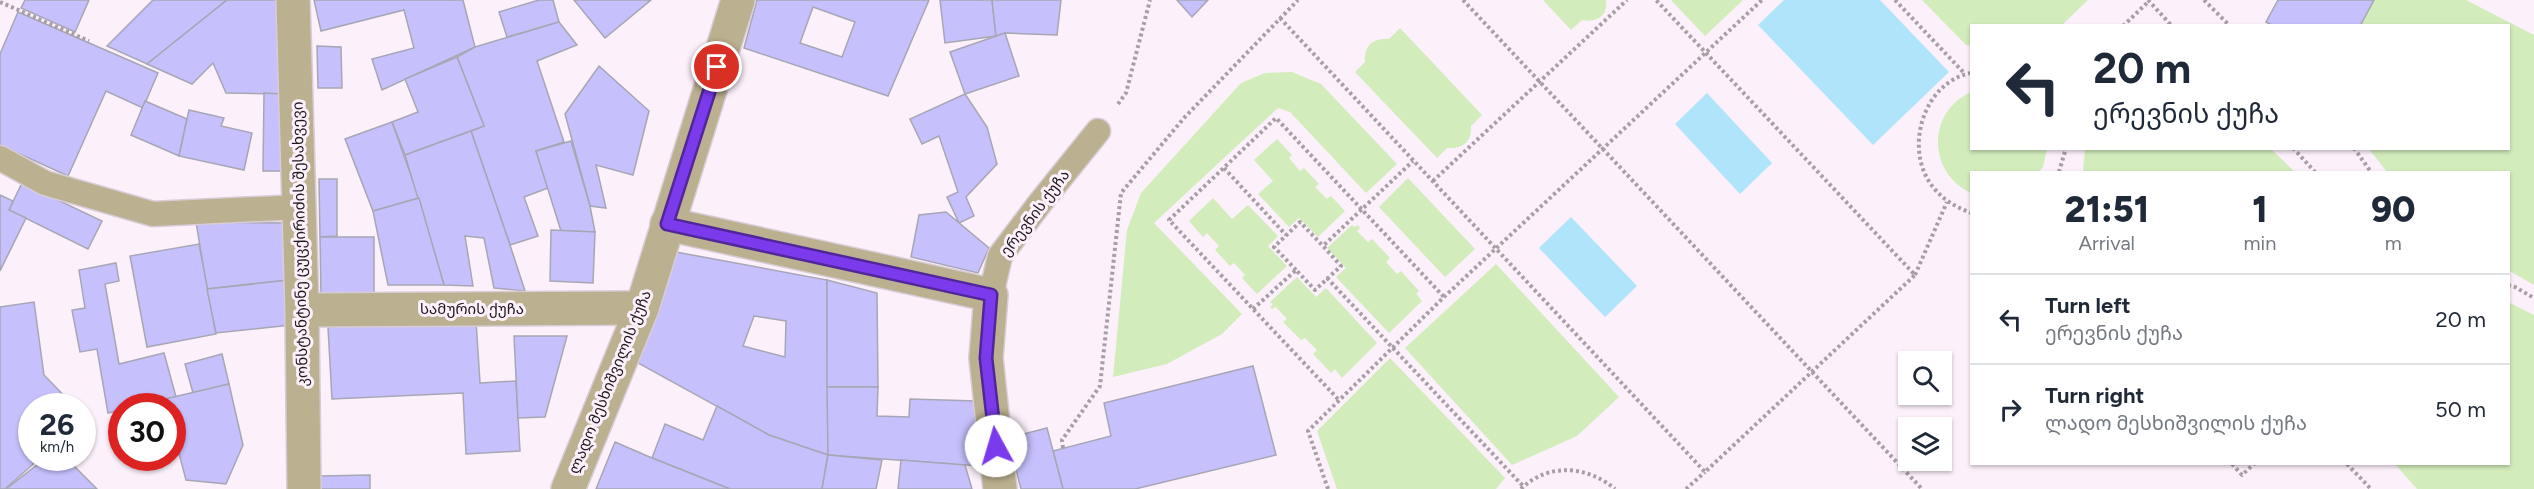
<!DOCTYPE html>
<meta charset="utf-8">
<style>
body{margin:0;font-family:Figtree,"Noto Sans Georgian",sans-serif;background:#f2f2f3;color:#1f2937;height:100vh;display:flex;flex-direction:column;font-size:22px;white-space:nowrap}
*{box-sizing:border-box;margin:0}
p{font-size:20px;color:#747a83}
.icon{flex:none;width:33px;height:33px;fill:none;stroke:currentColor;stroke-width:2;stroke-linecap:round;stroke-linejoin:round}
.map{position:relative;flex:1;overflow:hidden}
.side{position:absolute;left:1970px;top:171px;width:540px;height:294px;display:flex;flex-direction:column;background:#fff;border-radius:0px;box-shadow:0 2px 4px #0004}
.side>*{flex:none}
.top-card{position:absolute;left:1970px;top:24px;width:540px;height:126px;border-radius:0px;box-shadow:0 2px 4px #0004;background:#fff;color:#1f2937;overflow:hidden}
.fabs{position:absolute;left:1898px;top:351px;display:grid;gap:12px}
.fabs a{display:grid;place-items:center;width:54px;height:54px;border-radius:0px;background:#fff;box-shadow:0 2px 4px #0004;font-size:30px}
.speed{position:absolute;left:18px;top:393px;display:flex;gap:12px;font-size:30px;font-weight:700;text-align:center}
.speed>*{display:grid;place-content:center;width:78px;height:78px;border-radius:50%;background:#fff;box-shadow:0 2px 4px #0004;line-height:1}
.speed small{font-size:15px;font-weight:400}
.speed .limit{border:9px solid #d22;background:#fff;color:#111}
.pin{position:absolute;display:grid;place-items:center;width:51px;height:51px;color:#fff;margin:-26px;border:3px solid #fff;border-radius:50%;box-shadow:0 2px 6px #0007}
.me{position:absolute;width:66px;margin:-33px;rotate:354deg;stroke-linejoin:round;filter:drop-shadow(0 0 4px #0008)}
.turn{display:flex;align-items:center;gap:21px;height:126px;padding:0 24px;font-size:27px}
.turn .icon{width:78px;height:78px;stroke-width:2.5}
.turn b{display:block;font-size:42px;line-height:51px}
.eta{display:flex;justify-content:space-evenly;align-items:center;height:102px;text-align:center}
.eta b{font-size:36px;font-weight:800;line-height:42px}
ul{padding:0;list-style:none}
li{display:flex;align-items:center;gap:18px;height:90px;padding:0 24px;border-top:2px solid #e0e1e3}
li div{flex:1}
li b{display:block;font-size:22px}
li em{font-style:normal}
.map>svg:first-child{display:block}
.green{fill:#d3ecbc}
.water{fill:#b0e4fb}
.building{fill:#c6c1fd;stroke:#a7a6b4;stroke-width:1.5;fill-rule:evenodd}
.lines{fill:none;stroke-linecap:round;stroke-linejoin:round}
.service-casing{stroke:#d8cdd7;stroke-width:27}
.minor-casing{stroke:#d8cdd7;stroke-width:36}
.tertiary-casing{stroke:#d8cdd7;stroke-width:36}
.path{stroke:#a79ea6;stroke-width:4;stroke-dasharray:3 3;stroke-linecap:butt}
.service{stroke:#bbb08f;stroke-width:24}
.minor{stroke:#bbb08f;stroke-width:33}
.tertiary{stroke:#bbb08f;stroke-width:33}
.route-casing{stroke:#51269a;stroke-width:15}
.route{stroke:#7c3aed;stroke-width:10}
.labels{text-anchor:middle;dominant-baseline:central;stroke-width:6;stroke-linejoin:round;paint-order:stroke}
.street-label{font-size:15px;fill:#1c181c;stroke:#fcf0fb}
</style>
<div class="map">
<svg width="2534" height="489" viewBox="0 0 2534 489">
<rect width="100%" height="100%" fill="#fcf0fb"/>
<g class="green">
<path d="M1543 0H1606C1608 16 1597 23 1582 20L1571 30Z"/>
<path d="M1671 0H1743L1705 36Z"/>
<path d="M1922 0H2088L2062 25 1971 26V46L1966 45Z"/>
<path d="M2364 0H2466L2534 35V285L2508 270V172H2387L2369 149 2508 148V26H2350Z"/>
<path d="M1400 28 1482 115 1471 126C1472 142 1463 149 1447 148L1437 158 1355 72 1365 62C1364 45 1373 38 1389 39Z"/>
<path d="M1292 72 1321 84 1397 164 1366 193 1290 112 1278 108 1154 223 1242 314 1222 334 1167 364 1113 377 1127 230 1141 193 1241 83 1265 73Z"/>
<path d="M1971 92V148L2047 149 2043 167 2039 172H1971V193C1927 172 1927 112 1971 92Z"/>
<path d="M1277 139 1292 155 1289 158 1300 171 1304 168 1319 184 1315 187 1327 199 1331 196 1345 211 1318 237 1299 218 1289 227 1258 194 1273 181 1254 160Z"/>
<path d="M2085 148 2271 149 2295 172H2083Z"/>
<path d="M1408 178 1475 249 1445 277 1379 207Z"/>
<path d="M1213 198 1232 219 1248 205 1278 236 1268 246 1287 266 1257 294 1242 278 1245 275 1234 263 1230 266 1215 250 1219 246 1207 233 1203 237 1189 221Z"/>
<path d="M1352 225 1355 227 1358 225 1360 228 1357 231 1368 242 1372 239 1390 258 1386 262 1397 274 1401 271 1419 291 1416 294 1422 301 1389 333 1336 277 1346 268 1327 248Z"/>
<path d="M1496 264 1619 397 1577 436 1512 465 1405 348Z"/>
<path d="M1297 277 1316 297 1326 288 1377 343 1342 378 1335 369 1331 373 1313 354 1317 350 1305 338 1301 340 1283 322 1287 319 1276 307 1272 309 1270 307 1273 304 1270 302Z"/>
<path d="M2508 302 2534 315V489H2417L2395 464H2508Z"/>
<path d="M1390 358 1505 478 1496 489H1337L1317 431Z"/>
</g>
<g class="water">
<path d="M1784 0H1880L1949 72 1873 145 1758 25Z"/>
<path d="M1707 93 1772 163 1740 194 1675 124Z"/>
<path d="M1571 217 1637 286 1605 317 1539 248Z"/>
</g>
<g class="building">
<path d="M25 0H89L75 32 21 8Z"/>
<path d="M153 0H227L147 64 107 46Z"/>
<path d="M227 0H281L282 94 226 93 213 63 192 84 147 64Z"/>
<path d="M314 0H463L475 47 382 90 372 59 414 48 404 10 321 31Z"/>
<path d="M539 0H553L559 22 507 37 499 12Z"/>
<path d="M574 0H651L605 38Z"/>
<path d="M757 0H929L888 96 744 48ZM813 7 855 22 842 57 800 43Z"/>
<path d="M940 0H992L996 36 945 43Z"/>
<path d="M992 0H1061L1057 35 1005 33 996 36Z"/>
<path d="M1177 0H1208L1192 17Z"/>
<path d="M2278 0H2374L2360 26H2273L2266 22Z"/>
<path d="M18 12 158 73 143 108 106 91 68 176 0 145V54Z"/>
<path d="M559 22 577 45 537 61 564 142 536 151 548 188 524 197 538 236 510 245 471 131 484 126 457 57 475 47Z"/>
<path d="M1005 33 1019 76 965 94 950 52Z"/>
<path d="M317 46 341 47 342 88H318Z"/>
<path d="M457 57 484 126 405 155 392 122 418 112 405 79Z"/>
<path d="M599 66 649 111 633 175 596 165 606 208 590 206 565 114Z"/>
<path d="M264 93 282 94 283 171H263Z"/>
<path d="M965 94 987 127 997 164 966 197 974 216 959 223 947 197 958 192 939 136 922 144 910 119Z"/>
<path d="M145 101 187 119 179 156 131 135Z"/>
<path d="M189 110 224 118 221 126 252 133 244 170 179 156Z"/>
<path d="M392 122 419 198 373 211 345 139Z"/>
<path d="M471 131 510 245 525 291 494 288 484 238 465 236 473 286 444 285 405 155Z"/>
<path d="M571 141 590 206 595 232 561 231 536 151Z"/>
<path d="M319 179H337V236L320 237Z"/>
<path d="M22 183 102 221 88 249 9 210Z"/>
<path d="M0 195 13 201 9 210 26 218 0 271Z"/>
<path d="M419 198 444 285H388L373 211Z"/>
<path d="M946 212 989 248 978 273 911 257 919 215Z"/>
<path d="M196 222 288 223 289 280 207 289Z"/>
<path d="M551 230 595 232 593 283 550 281Z"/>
<path d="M320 237H374V294L321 295Z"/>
<path d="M199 244 216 334 147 347 130 256Z"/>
<path d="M676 252 827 280 828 455 769 435 638 363ZM754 316 786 321 785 357 743 346Z"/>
<path d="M116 263 119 281 105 284 119 364 164 353 176 397 136 406H122V410L108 413 97 349 80 352 72 310 85 308 79 270Z"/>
<path d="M289 280 291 325 216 333 207 289Z"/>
<path d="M827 280 877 293 878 387H827Z"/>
<path d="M34 302 44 375 74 406H32V458H40L5 489H0V307Z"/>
<path d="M476 320 480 383 516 381 520 451 466 454 463 393 332 399 328 327Z"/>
<path d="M514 336H567L545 417 518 418Z"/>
<path d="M222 354 229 384 193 393 185 364Z"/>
<path d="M1253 366 1276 455 1135 489H1063L1053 451 1111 436 1104 403Z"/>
<path d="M229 384 243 445 226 484 186 480 172 427V406H167L165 399Z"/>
<path d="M827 387H878L877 416 909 417 910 399 976 401 980 466 828 455Z"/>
<path d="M717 406 769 435 828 455 822 489H730L652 458 665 424 703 440Z"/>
<path d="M1047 428 1063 489H1021L1008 438Z"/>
<path d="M615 442 652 458 730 489H596Z"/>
<path d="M828 455 882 460 876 489H822Z"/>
<path d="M46 458H66L97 489H6Z"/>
<path d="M901 460 965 465 972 489H898Z"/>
<path d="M370 475V489H320V476Z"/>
</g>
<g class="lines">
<defs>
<g id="service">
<path d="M0 158 45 183 153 214 300 207"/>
<path d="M991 295 1000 256 1040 203 1098 131"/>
</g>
<g id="minor">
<path d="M293 0 302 310 304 489"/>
<path d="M667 224 991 295 986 358 1000 489"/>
<path d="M302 310 642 308"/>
</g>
<path id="tertiary" d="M568 489 642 308 738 0"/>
</defs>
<use href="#service" class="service-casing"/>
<use href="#minor" class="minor-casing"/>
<use href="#tertiary" class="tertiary-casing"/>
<g class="path">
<path d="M1463 0 1922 489"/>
<path d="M1895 0 1965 74"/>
<path d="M2148 0 2172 26"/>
<path d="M2204 0 2230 26"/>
<path d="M0 2 89 41"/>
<path d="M1280 18 1705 472 1915 275 1656 0"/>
<path d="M2123 26 2148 2"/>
<path d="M1971 73C1923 82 1903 150 1933 187 1943 200 1956 207 1971 213"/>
<path d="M1118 104 1126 93 1150 0"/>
<path d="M2293 148 2315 172"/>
<path d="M2354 148 2371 172"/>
<path d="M1224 168 1286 235"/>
<path d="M2059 172 2066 148"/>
<path d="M1433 181 1627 0"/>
<path d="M1296 270 1274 247 1300 222 1323 246"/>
<path d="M1915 275 1947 202"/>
<path d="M1327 278 1523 486"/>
<path d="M2508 285 2515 287 2534 298"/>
<path d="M1253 309 1296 270 1315 290 1341 266 1323 246 1413 161"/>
<path d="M1338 399 1169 220 1276 118 1444 297"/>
<path d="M1063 448 1062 440 1100 386 1121 193 1184 118 1298 0"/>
<path d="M2232 464 2242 475 2254 464"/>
<path d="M2347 464 2371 489"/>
<path d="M1328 489 1308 431 1444 297 1762 0"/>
<path d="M1521 489C1548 462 1588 466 1615 489"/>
<path d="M1686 489 1705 472"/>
</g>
<use href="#service" class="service"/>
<use href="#minor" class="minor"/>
<use href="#tertiary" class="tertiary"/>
</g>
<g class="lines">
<defs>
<path id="route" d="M717 67 667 224 991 295 986 358 996 446"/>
</defs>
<use href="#route" class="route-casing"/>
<use href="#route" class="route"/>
</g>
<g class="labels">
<g class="street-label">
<text transform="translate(1035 213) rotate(-53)">ერევნის ქუჩა</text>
<text transform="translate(300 244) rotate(-91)">კონსტანტინე ცუცქირიძის შესახვევი</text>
<text x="472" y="309">სამურის ქუჩა</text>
<text transform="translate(610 382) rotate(-68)">ლადო მესხიშვილის ქუჩა</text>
</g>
</g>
</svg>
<div class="fabs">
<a><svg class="icon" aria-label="search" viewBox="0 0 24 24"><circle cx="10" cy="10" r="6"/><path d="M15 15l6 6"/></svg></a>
<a><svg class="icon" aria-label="layers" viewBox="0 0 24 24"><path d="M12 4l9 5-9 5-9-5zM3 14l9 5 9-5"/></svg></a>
</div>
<div class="speed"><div>26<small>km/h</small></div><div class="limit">30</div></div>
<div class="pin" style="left:717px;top:67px;background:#d93025"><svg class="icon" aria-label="arrive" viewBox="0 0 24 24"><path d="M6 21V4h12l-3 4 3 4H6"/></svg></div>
<svg class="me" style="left:996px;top:446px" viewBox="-20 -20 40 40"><circle r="19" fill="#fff"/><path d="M0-13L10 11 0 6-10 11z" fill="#7c3aed"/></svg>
<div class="top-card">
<div class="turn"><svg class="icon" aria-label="left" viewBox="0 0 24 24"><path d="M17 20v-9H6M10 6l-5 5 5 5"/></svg><div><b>20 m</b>ერევნის ქუჩა</div></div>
</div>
<section class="side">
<div class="eta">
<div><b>21:51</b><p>Arrival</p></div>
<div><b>1</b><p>min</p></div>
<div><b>90</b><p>m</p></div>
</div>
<ul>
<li><svg class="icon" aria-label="left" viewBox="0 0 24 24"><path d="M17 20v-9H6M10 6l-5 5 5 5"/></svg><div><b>Turn left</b><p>ერევნის ქუჩა</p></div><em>20 m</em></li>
<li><svg class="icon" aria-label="right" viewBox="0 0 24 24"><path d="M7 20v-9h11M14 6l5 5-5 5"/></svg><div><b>Turn right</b><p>ლადო მესხიშვილის ქუჩა</p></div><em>50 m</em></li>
</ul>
</section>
</div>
